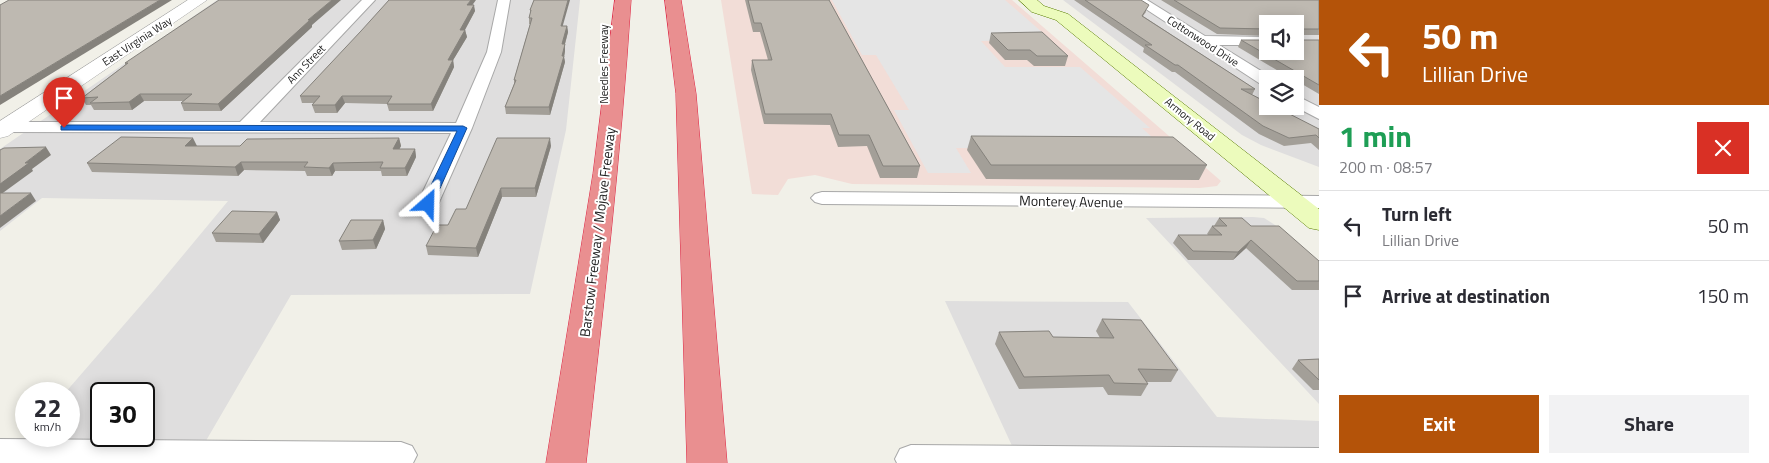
<!DOCTYPE html>
<meta charset="utf-8">
<style>
body{margin:0;font-family:"Titillium Web",sans-serif;background:#f2f2f3;color:#2b2b33;height:100vh;display:flex;flex-direction:column;font-size:19px;white-space:nowrap}
*{box-sizing:border-box;margin:0}
p{font-size:16px;color:#7c7c81}
.icon{flex:none;width:28px;height:28px;fill:none;stroke:currentColor;stroke-width:2;stroke-linecap:round;stroke-linejoin:round}
.map{position:relative;flex:1;overflow:hidden}
.details{display:flex;flex-direction:column;background:#fff;width:450px}
.details>*{flex:none}
.banner{background:#b45309;color:#fff;overflow:hidden}
.fabs{position:absolute;left:1259px;top:15px;display:grid;gap:10px}
.fabs a{display:grid;place-items:center;width:45px;height:45px;border-radius:0px;background:#fff;box-shadow:0 2px 12px #0003;font-size:25px}
.speed{position:absolute;left:15px;top:382px;display:flex;gap:10px;font-size:25px;font-weight:700;text-align:center}
.speed>*{display:grid;place-content:center;width:65px;height:65px;border-radius:50%;background:#fff;box-shadow:0 2px 12px #0003;line-height:1}
.speed small{font-size:12px;font-weight:400}
.speed .limit{border:2px solid #111;border-radius:8px;background:#fff;color:#111}
.pin{position:absolute;display:grid;place-items:center;width:42px;height:42px;color:#fff;margin:-51px -21px;border-radius:50% 50% 50% 0;rotate:-45deg;box-shadow:0 0 5px #0007}
.pin .icon{rotate:45deg}
.me{position:absolute;width:55px;margin:-28px;rotate:25deg;stroke-linejoin:round;filter:drop-shadow(0 0 4px #0008)}
.turn{display:flex;align-items:center;gap:18px;height:105px;padding:0 20px;font-size:22px}
.turn .icon{width:65px;height:65px;stroke-width:2.5}
.turn b{display:block;font-size:35px;line-height:42px}
.round{display:grid;place-items:center;flex:none;width:52px;height:52px;border-radius:0px;background:#f2f2f3}
.overview{display:flex;align-items:center;justify-content:space-between;height:85px;padding:0 20px}
h1{font-size:30px;font-weight:700;line-height:38px;color:#1e9e55}
.action{display:flex;gap:10px;margin-top:auto;padding:10px 20px}
.action a{flex:1;height:58px;border-radius:0px;background:#b45309;color:#fff;font-size:20px;font-weight:700;line-height:58px;text-align:center}
.action a+a{background:#f2f2f3;color:#2b2b33}
ul{padding:0;list-style:none}
li{display:flex;align-items:center;gap:15px;height:70px;padding:0 20px;border-top:1px solid #e1e1e2}
li div{flex:1}
li b{display:block;font-size:19px}
li em{font-style:normal}
main{display:flex;flex:1;min-height:0}
.map>svg:first-child{display:block}
.residential{fill:#dfdede;fill-rule:evenodd}
.commercial{fill:#f2ddd7}
.parking{fill:#e5e5e5}
.lines{fill:none;stroke-linecap:round;stroke-linejoin:round}
.minor-casing{stroke:#a8a8a8;stroke-width:2}
.tertiary-casing{stroke:#a8a8a8;stroke-width:1}
.secondary-casing{stroke:#597d03;stroke-width:1}
.motorway-casing{stroke:#de2644;stroke-width:1}
.minor{fill:#fff;fill-rule:evenodd}
.tertiary{fill:#fff;fill-rule:evenodd}
.secondary{fill:#ecfbbc;fill-rule:evenodd}
.motorway{fill:#e98f90;fill-rule:evenodd}
.wall{fill:#a39f98}
.shaded-wall{fill:#85827c}
.building{fill:#beb9b1;stroke:#85827c}
.route{fill:#1a73e8;stroke:#114b97}
.labels{text-anchor:middle;dominant-baseline:central;stroke-width:4;stroke-linejoin:round;paint-order:stroke}
.far-street-label{font-size:11px;fill:#212121;stroke:#fff}
.street-label{font-size:14px;fill:#212121;stroke:#fff}
</style>
<main>
<div class="map">
<svg width="1319" height="463" viewBox="0 0 1319 463">
<rect width="100%" height="100%" fill="#f1f0e8"/>
<g class="residential">
<path d="M217 0H580L566 130 530 294 291 295 193 463H4L27 436H69V394H64L155 289 228 201 42 198 0 231V149ZM101 394H144V436H101Z"/>
<path d="M1063 0H1319V167L1261 145 1242 135ZM1268 24H1295V51H1268ZM1268 79H1295V106H1268Z"/>
<path d="M1253 217 1264 218 1275 225 1319 262V404L1146 218Z"/>
<path d="M945 301 1128 302 1217 417 1319 421V463H1020Z"/>
</g>
<path class="commercial" d="M721 0H1012L1221 181 1217 186 1200 188 852 184 815 175 788 179 778 195 752 194Z"/>
<path class="parking" d="M832 0H1005L1051 40 981 41 1005 67H1080L1150 128H1142L1165 149 956 148 971 173H928L894 110H909L876 55H862Z"/>
<g class="lines">
<defs>
<g id="minor">
<path d="M362 0H375L260 122 456 123 487 52 498 0H510L501 52 472 128 436 209 428 210 420 209 417 204 451 133 0 132V122H240Z"/>
<path d="M1132 0H1147L1205 36 1268 37V45H1219L1274 79H1268V87L1262 85Z"/>
<path d="M1295 95 1319 107V119L1294 106Z"/>
<path d="M822 192 1319 196V208L822 204 815 202 811 198 815 194Z"/>
<path d="M0 439 401 442 412 446 417 455 413 463H0Z"/>
<path d="M911 445 1319 448V463H897L895 459 900 449Z"/>
</g>
<path id="tertiary" d="M188 0H207L8 136 0 138V121Z"/>
<path id="secondary" d="M1019 0H1037L1044 6 1068 14 1319 209V230L1309 228 1056 20 1032 12Z"/>
<g id="motorway">
<path d="M615 0H631C621 155 603 309 586 463H546L593 174Z"/>
<path d="M665 0H681L696 94 727 463H687L676 94Z"/>
</g>
</defs>
<use href="#minor" class="minor-casing"/>
<use href="#tertiary" class="tertiary-casing"/>
<use href="#secondary" class="secondary-casing"/>
<use href="#motorway" class="motorway-casing"/>
<use href="#minor" class="minor"/>
<use href="#tertiary" class="tertiary"/>
<use href="#secondary" class="secondary"/>
<use href="#motorway" class="motorway"/>
</g>
<g class="wall">
<path d="M534 0 563 26H567L568 32 565 44V51L564 57 565 62 550 115 506 114 505 107 514 84V80L530 24H529V18L530 14V10Z"/>
<path d="M745 0H829L920 166 917 178H880L867 146 838 147 830 125 764 124 751 70 752 60H768L760 32H753Z"/>
<path d="M1074 0H1141L1146 12 1143 16 1255 89 1252 95 1319 129V150L1311 143 1284 146 1259 134 1175 72H1172L1143 52 1144 48Z"/>
<path d="M1161 0H1319V35H1297V40H1319V94L1295 80V79H1292L1238 47 1241 40 1295 51 1268 24V36L1217 34Z"/>
<path d="M473 5 475 11 465 30 467 37 453 60 454 67 433 111H389L387 104 345 103 337 113H315L312 105 314 103H302L300 96Z"/>
<path d="M312 25V27L221 111H184L181 103 183 101H144L132 110H94L91 105H86L82 98 125 65V63Z"/>
<path d="M991 33 1068 56 1065 66H1034L1027 60H1005L989 43Z"/>
<path d="M971 136 1207 165 1199 180 986 179 967 150Z"/>
<path d="M399 138 401 146 399 149H415L416 157 407 176H382L381 171H335L332 176H307L305 171 244 170 238 176 92 172 87 163 197 146H240Z"/>
<path d="M551 146 536 197H502L478 257 428 255 426 246 448 225 466 209Z"/>
<path d="M277 212 280 220 263 243 216 242 212 233Z"/>
<path d="M1219 218 1251 226 1319 261V290H1292L1246 248 1233 260H1188L1173 243 1178 235H1208L1207 234 1212 226H1214Z"/>
<path d="M383 220 385 229 376 249 342 250 339 241Z"/>
<path d="M1102 319 1178 370 1171 382H1146L1148 384 1141 396 1108 395 1103 387 1019 389 995 344 999 332 1053 337 1100 338 1096 331Z"/>
<path d="M1319 359V390H1313L1292 369 1298 360Z"/>
</g>
<g class="shaded-wall">
<path d="M160 0H172L0 105V96Z"/>
<path d="M332 0H341L312 25V27L221 111 218 104 308 20Z"/>
<path d="M471 0H476L468 11 467 5Z"/>
<path d="M568 0H570L561 32V26Z"/>
<path d="M474 5 475 11 461 37 460 30Z"/>
<path d="M567 26 568 32 563 51 562 44Z"/>
<path d="M465 30 467 37 449 67 448 60Z"/>
<path d="M565 44V51L564 57 565 62 550 115 549 107Z"/>
<path d="M453 60 454 67 433 111 431 104Z"/>
<path d="M140 94 144 101 132 110 129 102Z"/>
<path d="M342 96 345 103 337 113 335 105Z"/>
<path d="M193 138 197 146H185Z"/>
<path d="M399 138 401 146 395 158 393 149Z"/>
<path d="M550 138 551 146 536 197 535 188Z"/>
<path d="M46 147 51 155 32 169 33 171 0 195V184L25 163Z"/>
<path d="M415 149 416 157 407 176 405 168Z"/>
<path d="M241 162 244 170 238 176 235 167Z"/>
<path d="M333 163 335 171 332 176 329 168Z"/>
<path d="M501 188 502 197 478 257 476 248Z"/>
<path d="M31 193 36 201 0 228V216Z"/>
<path d="M277 212 280 220 263 243 259 234Z"/>
<path d="M383 220 385 229 376 249 373 240Z"/>
<path d="M1251 240 1246 248 1233 260 1238 252Z"/>
</g>
<g class="building">
<path d="M9 0H160L0 96V5Z"/>
<path d="M219 0H332L308 20H310L218 104 181 103 192 94H140L129 102 90 103 98 97 82 98 128 63H125Z"/>
<path d="M389 0H471L467 5H474L460 30H465L448 60H453L431 104H387L392 96H342L335 105H312L320 96H300L361 31Z"/>
<path d="M534 0H568L561 26H567L562 44H565L562 56H564L549 107H505L516 80H514L532 18H529L531 10H530Z"/>
<path d="M748 0H829L920 166H883L869 135H839L831 114H765L752 60H772L761 23H754Z"/>
<path d="M1085 0H1141L1149 5 1142 16 1255 89H1241L1268 103V106H1274L1319 129V138L1316 135 1289 138 1263 126 1178 65H1175L1145 45H1152Z"/>
<path d="M1174 0H1319V29H1298L1297 30V40H1319V85L1241 40H1268V51H1295V24H1268V29L1220 28Z"/>
<path d="M1042 32 1068 56H1037L1030 50H1008L991 33Z"/>
<path d="M971 136 1173 137 1207 165H991Z"/>
<path d="M121 137 193 138 185 146H240L247 139 399 138 393 149H415L405 168H380L383 162 333 163 329 168 304 167 308 162H241L235 167 87 163Z"/>
<path d="M497 138H550L535 188H501L476 248 426 246 437 225H448L456 209H466Z"/>
<path d="M46 147 25 163H29L0 184V150L4 148Z"/>
<path d="M0 193H31L0 216Z"/>
<path d="M232 211 277 212 259 234 212 233Z"/>
<path d="M1219 218H1242L1251 226H1279L1319 261V281H1297L1251 240 1238 252 1193 251 1178 235H1222L1212 226H1227Z"/>
<path d="M351 220H383L373 240 339 241Z"/>
<path d="M1102 319 1141 320 1178 370 1138 369 1148 384 1114 383 1109 375 1024 377 999 332 1049 331 1053 337 1114 338Z"/>
<path d="M1319 359V380L1298 360Z"/>
</g>
<path class="route" d="M64 125 463 126 467 128 433 204 428 207 422 204 457 131 61 130V126Z"/>
<g class="labels">
<g class="far-street-label">
<text transform="translate(137 41) rotate(-33)">East Virginia Way</text>
<text transform="translate(1203 41) rotate(33)">Cottonwood Drive</text>
<text transform="translate(306 64) rotate(-46)">Ann Street</text>
<text transform="translate(604 64) rotate(-90)">Needles Freeway</text>
<text transform="translate(1190 119) rotate(39)">Armory Road</text>
</g>
<g class="street-label">
<text transform="translate(1071 201) rotate(1)">Monterey Avenue</text>
<text transform="translate(597 232) rotate(-83)">Barstow Freeway / Mojave Freeway</text>
</g>
</g>
</svg>
<div class="fabs">
<a><svg class="icon" aria-label="sound" viewBox="0 0 24 24"><path d="M4 9h4l5-4v14l-5-4H4zM17 9q2 3 0 6"/></svg></a>
<a><svg class="icon" aria-label="layers" viewBox="0 0 24 24"><path d="M12 4l9 5-9 5-9-5zM3 14l9 5 9-5"/></svg></a>
</div>
<div class="speed"><div>22<small>km/h</small></div><div class="limit">30</div></div>
<div class="pin" style="left:64px;top:128px;background:#d93025"><svg class="icon" aria-label="arrive" viewBox="0 0 24 24"><path d="M6 21V4h12l-3 4 3 4H6"/></svg></div>
<svg class="me" style="left:428px;top:204px" viewBox="-20 -20 40 40"><path d="M0-17L14 15 0 8-14 15z" fill="#1a73e8" stroke="#fff" stroke-width="4"/></svg>
</div>
<section class="details">
<div class="banner">
<div class="turn"><svg class="icon" aria-label="left" viewBox="0 0 24 24"><path d="M17 20v-9H6M10 6l-5 5 5 5"/></svg><div><b>50 m</b>Lillian Drive</div></div>
</div>
<div class="overview"><div><h1>1 min</h1><p>200 m · 08:57</p></div><a class="round" style="background:#d93025;color:#fff"><svg class="icon" aria-label="close" viewBox="0 0 24 24"><path d="M6 6l12 12M18 6L6 18"/></svg></a></div>
<ul>
<li><svg class="icon" aria-label="left" viewBox="0 0 24 24"><path d="M17 20v-9H6M10 6l-5 5 5 5"/></svg><div><b>Turn left</b><p>Lillian Drive</p></div><em>50 m</em></li>
<li><svg class="icon" aria-label="arrive" viewBox="0 0 24 24"><path d="M6 21V4h12l-3 4 3 4H6"/></svg><div><b>Arrive at destination</b></div><em>150 m</em></li>
</ul>
<div class="action"><a>Exit</a><a>Share</a></div>
</section>
</main>
